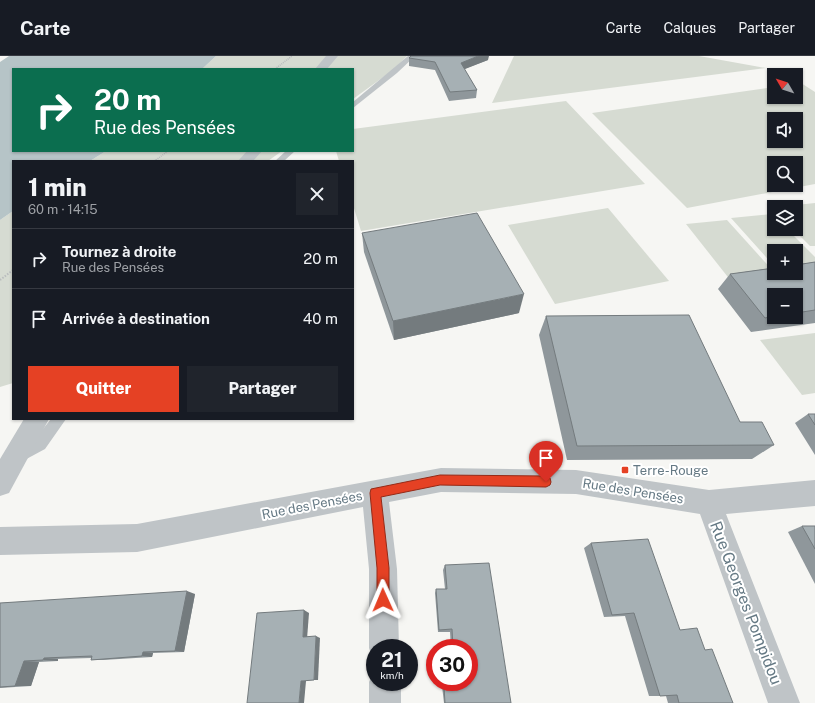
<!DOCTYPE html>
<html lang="fr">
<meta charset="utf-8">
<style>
body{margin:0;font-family:"Public Sans",sans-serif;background:#20242c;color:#f1f3f6;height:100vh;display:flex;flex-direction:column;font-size:15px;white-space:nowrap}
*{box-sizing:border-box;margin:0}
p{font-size:13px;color:#9ea1a6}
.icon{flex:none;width:22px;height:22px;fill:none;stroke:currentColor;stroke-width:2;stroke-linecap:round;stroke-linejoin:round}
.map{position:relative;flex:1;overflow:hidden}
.sheet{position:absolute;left:12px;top:104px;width:342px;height:260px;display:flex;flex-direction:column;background:#171b24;border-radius:0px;box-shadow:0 1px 3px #0004}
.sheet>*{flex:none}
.banner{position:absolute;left:12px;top:12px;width:342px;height:84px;border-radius:0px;box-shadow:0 1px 3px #0004;background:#0b6e4f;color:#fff;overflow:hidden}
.needle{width:26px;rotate:309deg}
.controls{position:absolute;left:767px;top:12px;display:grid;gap:8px}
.controls a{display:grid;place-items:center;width:36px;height:36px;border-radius:0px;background:#171b24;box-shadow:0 1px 3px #0004;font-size:20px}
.speed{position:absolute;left:366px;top:583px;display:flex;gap:8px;font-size:20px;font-weight:700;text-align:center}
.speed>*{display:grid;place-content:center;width:52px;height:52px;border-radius:50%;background:#171b24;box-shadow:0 1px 3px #0004;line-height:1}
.speed small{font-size:10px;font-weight:400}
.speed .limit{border:6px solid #d22;background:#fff;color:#111}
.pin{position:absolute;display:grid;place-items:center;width:34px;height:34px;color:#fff;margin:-41px -17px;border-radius:50% 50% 50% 0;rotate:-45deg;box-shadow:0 0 4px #0007}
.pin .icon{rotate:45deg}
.me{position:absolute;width:44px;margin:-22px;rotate:359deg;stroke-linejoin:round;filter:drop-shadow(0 0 3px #0008)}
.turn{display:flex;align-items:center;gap:14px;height:84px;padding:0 16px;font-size:18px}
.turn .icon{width:52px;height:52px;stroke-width:2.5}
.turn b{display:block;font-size:28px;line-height:34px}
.round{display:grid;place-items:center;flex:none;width:42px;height:42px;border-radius:0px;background:#20242c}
.headline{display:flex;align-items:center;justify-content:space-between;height:68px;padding:0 16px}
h1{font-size:24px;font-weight:800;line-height:30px}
.primary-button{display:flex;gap:8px;margin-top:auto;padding:8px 16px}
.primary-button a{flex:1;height:46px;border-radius:0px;background:#e54124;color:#fff;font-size:16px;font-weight:800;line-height:46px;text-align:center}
.primary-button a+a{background:#20242c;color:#f1f3f6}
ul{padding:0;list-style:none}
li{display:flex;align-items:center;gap:12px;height:60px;padding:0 16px;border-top:1px solid #363941}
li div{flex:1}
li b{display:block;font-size:15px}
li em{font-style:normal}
header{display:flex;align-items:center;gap:24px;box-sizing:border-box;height:56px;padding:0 20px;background:#171b24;border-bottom:1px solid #363941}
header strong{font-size:19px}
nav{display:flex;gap:22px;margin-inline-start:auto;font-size:14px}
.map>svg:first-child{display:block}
.green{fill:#d6dbd2;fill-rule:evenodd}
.water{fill:#b6c4c7}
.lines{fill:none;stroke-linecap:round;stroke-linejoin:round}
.path-far1{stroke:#b9bcbe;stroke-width:1.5;stroke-dasharray:1 1;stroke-linecap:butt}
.path{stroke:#b9bcbe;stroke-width:2;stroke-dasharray:1.5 1.5;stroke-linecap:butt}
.service{fill:#bfc4c7;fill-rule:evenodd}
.minor{fill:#bfc4c7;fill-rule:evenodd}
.wall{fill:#8f979b;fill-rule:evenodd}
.shaded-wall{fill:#747b7e}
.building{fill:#a6b0b4;stroke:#747b7e}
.route{fill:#e54124;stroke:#952a17}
.poi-dot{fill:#e54124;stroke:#fff;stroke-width:1.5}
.labels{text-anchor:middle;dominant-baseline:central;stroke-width:4;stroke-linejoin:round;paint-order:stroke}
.poi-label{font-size:13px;fill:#657984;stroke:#fff;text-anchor:start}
.street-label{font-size:13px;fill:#657984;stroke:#fff}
.near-street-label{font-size:16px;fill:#657984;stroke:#fff}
</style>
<header>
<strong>Carte</strong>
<nav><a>Carte</a><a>Calques</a><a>Partager</a></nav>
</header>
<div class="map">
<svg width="815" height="647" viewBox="0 0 815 647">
<rect width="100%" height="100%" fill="#f6f6f3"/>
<g class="green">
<path d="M216 0H407L393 14 353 43V13H202Z"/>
<path d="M514 0H699L766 12 492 47Z"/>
<path d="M801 27 815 36V128L687 152 592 57 774 31V41H796V28ZM774 63H796V85H774ZM774 107H796V129H774Z"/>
<path d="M566 45 645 128 361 175 353 149V105H339L336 95H353V73Z"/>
<path d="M106 95H282L268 105H90Z"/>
<path d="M815 147V190H810L793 173H796V151H777Z"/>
<path d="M608 152 669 225 555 248 508 169Z"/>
<path d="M13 155V327L0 331V164Z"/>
<path d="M772 158 774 160V173H787L815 201V214L796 216V195H774V210L731 162Z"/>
<path d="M727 164 774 216V217L731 225 686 168Z"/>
<path d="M815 277V337L802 339 760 284Z"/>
</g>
<path class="water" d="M9 0H216L202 13H13V95H106L90 105H13V155L0 164V6Z"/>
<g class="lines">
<g class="path-far1">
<path d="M275 13 292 0"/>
<path d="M156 104 168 95"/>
</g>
<g class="path">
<path d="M155 105 157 103"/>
<path d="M0 224 13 214"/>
</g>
<g class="service">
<path d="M408 0H415L397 17 353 52V46Z"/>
<path d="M286 95H295L284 105H275Z"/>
<path d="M51 363H66L45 393 19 407 14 405 12 400 14 395 35 383Z"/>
</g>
<g class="minor">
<path d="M326 0H338L327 13H315Z"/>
<path d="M247 95H262L253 105H238Z"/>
<path d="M24 363H49L9 437 0 440V403Z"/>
<path d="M441 412 576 414 709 434 815 424V450L726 458 800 647H768L700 458 576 438 441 436 389 446 397 513 399 592H375V604L373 603 369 592V513L363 451 137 496 0 499V471L137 468Z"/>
<path d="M375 614V626H401V647H369V626Z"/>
</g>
</g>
<g class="wall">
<path d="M409 2 488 4 464 13 477 34 476 42 449 45 435 14 409 10Z"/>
<path d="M362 177 519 257 394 284 364 196Z"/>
<path d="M815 206V267L751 276 718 233 730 218ZM774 239H796V261H774Z"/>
<path d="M546 260 740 366 774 389 752 403 567 404 539 279Z"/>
<path d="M808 358H815V399L795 367Z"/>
<path d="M802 470H815V528L788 476Z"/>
<path d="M591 487 680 574 705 594 733 647H668L666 640H649L625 560 604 561 584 492Z"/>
<path d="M445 509 511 647H444L442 630 455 629 454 626H469V592H451L450 576H438L435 537 436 533H445L443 514Z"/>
<path d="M195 538 184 596 153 597 152 601 103 604H91V602L58 603V605L39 606 31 630 0 632V547Z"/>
</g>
<g class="shaded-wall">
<path d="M478 0H489L488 4 460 15 461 7Z"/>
<path d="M524 238 519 257 394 284 393 265Z"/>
<path d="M187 535 195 538 184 596 175 595Z"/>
<path d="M304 554 309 557 307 583 303 581Z"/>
<path d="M316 580 320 582 318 624H314Z"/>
<path d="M143 596 153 597 152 601 142 600Z"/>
<path d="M44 602 58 603V605L43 604Z"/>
<path d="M24 605 39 606 31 630H15Z"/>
<path d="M301 625H306L304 647H299Z"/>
</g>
<g class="building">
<path d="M411 0H478L461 7 477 34 450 36 435 6 409 2Z"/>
<path d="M477 157 524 238 393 265 362 177Z"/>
<path d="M815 206V254L796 257V239H774V260L765 262 730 218 774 212V217H796V209Z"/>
<path d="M689 259 740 366H762L774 389 577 390 546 260Z"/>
<path d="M808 358H815V369Z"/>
<path d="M802 470H815V493Z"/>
<path d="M648 483 680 574 697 572 705 594 712 593 733 647H679L677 639 660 640 634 557 612 559 591 487Z"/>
<path d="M489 507 511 647H445L444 631 457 629V626H469V592H453L452 573 439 574 436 533H447L445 509Z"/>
<path d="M187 535 175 595 143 596 142 600 91 604 92 600 44 602 43 604 24 605 15 630 0 631V547Z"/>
<path d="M304 554 303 581 316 580 314 624 301 625 299 647H247L257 557Z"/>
</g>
<path class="route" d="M440 419 546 420 550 422 551 426 550 429 546 431 440 429 381 441 389 512V544L388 549 383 550 379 549 377 544V512L370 437 371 433Z"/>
<rect class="poi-dot" x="621" y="410" width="8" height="8" rx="2"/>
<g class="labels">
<g class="poi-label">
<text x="633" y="414">Terre-Rouge</text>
</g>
<g class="street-label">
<text transform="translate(633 435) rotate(9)">Rue des Pensées</text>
<text transform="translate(312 449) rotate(-11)">Rue des Pensées</text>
</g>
<g class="near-street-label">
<text transform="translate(746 547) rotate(69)">Rue Georges Pompidou</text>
</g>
</g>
</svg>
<div class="controls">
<a><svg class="needle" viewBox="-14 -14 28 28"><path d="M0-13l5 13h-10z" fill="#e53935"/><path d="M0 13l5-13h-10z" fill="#9ea1a6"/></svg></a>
<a><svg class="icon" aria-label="sound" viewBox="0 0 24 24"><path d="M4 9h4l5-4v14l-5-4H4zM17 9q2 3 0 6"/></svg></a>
<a><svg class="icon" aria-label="search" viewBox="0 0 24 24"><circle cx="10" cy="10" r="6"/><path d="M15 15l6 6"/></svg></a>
<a><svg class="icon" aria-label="layers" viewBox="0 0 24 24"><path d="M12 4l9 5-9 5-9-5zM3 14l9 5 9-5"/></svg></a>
<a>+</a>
<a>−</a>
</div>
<div class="speed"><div>21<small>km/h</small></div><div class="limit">30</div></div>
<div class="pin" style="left:546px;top:426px;background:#d93025"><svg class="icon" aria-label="arrive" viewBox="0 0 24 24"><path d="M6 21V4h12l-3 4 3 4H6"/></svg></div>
<svg class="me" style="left:383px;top:544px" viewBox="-20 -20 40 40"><path d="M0-17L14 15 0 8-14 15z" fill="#e54124" stroke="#fff" stroke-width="4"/></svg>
<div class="banner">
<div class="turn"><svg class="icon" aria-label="right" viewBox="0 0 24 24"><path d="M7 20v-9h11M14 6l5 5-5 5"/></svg><div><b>20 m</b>Rue des Pensées</div></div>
</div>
<section class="sheet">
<div class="headline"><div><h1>1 min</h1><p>60 m · 14:15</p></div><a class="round"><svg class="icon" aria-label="close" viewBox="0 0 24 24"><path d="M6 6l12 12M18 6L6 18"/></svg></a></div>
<ul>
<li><svg class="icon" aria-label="right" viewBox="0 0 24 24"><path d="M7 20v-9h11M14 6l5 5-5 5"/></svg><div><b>Tournez à droite</b><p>Rue des Pensées</p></div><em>20 m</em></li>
<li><svg class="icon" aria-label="arrive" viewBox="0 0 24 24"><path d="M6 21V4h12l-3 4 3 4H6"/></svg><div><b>Arrivée à destination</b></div><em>40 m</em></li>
</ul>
<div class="primary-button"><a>Quitter</a><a>Partager</a></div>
</section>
</div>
